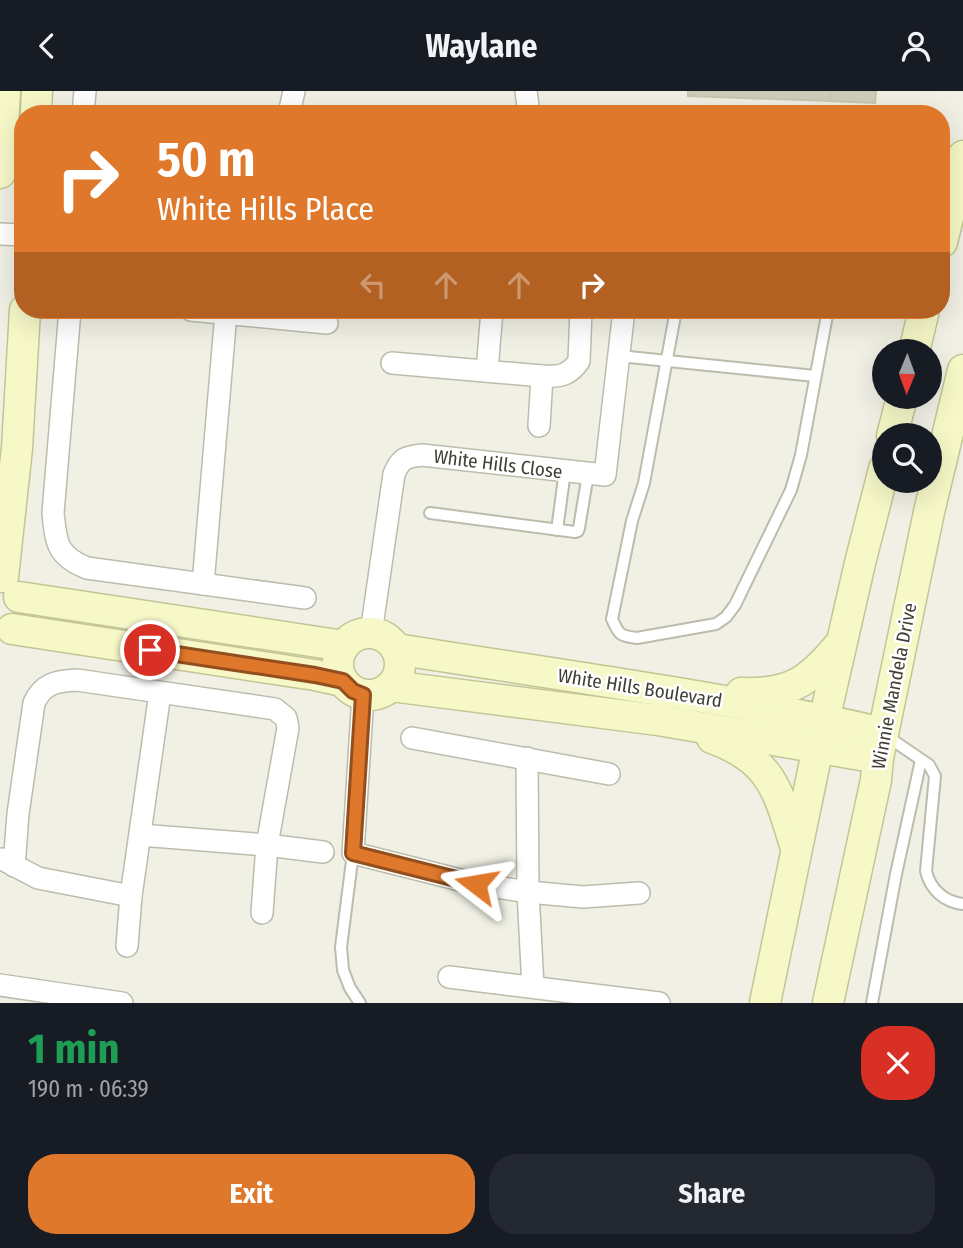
<!DOCTYPE html>
<meta charset="utf-8">
<style>
body{margin:0;font-family:"Fira Sans Condensed",sans-serif;background:#242831;color:#f1f3f6;height:100vh;display:flex;flex-direction:column;font-size:26px;white-space:nowrap}
*{box-sizing:border-box;margin:0}
p{font-size:23px;color:#9ea1a6}
.icon{flex:none;width:38px;height:38px;fill:none;stroke:currentColor;stroke-width:2;stroke-linecap:round;stroke-linejoin:round}
.map{position:relative;height:912px;overflow:hidden}
.side{display:flex;flex-direction:column;background:#171b24;flex:1}
.side>*{flex:none}
.top-card{position:absolute;left:14px;top:14px;width:936px;height:214px;border-radius:28px;box-shadow:0 7px 28px #0002;background:#e0782c;color:#fff;overflow:hidden}
.needle{width:46px;rotate:181deg}
.tools{position:absolute;left:872px;top:248px;display:grid;gap:14px}
.tools a{display:grid;place-items:center;width:70px;height:70px;border-radius:50%;background:#171b24;box-shadow:0 7px 28px #0002;font-size:35px}
.pin{position:absolute;display:grid;place-items:center;width:60px;height:60px;color:#fff;margin:-30px;border:4px solid #fff;border-radius:50%;box-shadow:0 2px 7px #0007}
.me{position:absolute;width:77px;margin:-38px;rotate:284deg;stroke-linejoin:round;filter:drop-shadow(0 0 5px #0008)}
.turn{display:flex;align-items:center;gap:24px;height:147px;padding:0 28px;font-size:32px}
.turn .icon{width:91px;height:91px;stroke-width:2.5}
.turn b{display:block;font-size:49px;line-height:60px}
.lanes{display:flex;align-items:center;height:66px;padding:0 28px;background:#0003;justify-content:center;gap:35px;direction:ltr}
.lanes .off{opacity:.35}
.round{display:grid;place-items:center;flex:none;width:74px;height:74px;border-radius:28px;background:#242831}
.headline{display:flex;align-items:center;justify-content:space-between;height:119px;padding:0 28px}
h1{font-size:42px;font-weight:700;line-height:52px;color:#1e9e55}
.primary-button{display:flex;gap:14px;margin-top:auto;padding:14px 28px}
.primary-button a{flex:1;height:80px;border-radius:28px;background:#e0782c;color:#fff;font-size:28px;font-weight:700;line-height:80px;text-align:center}
.primary-button a+a{background:#242831;color:#f1f3f6}
header{display:flex;justify-content:space-between;align-items:center;height:91px;padding:0 28px;background:#171b24;font-size:32px;font-weight:700}
.map>svg:first-child{display:block}
.building{fill:#d0cebc;stroke:#cac7b0;stroke-width:2}
.lines{fill:none;stroke-linecap:round;stroke-linejoin:round}
.lane-casing{stroke:#bdbcac;stroke-width:14}
.street-casing{stroke:#bdbcac;stroke-width:24}
.secondary-casing{stroke:#c4c595;stroke-width:33}
.lane{stroke:#fff;stroke-width:10}
.street{stroke:#fff;stroke-width:21}
.secondary{stroke:#f6f8c8;stroke-width:30}
.route-casing{stroke:#924e1d;stroke-width:18}
.route{stroke:#e0782c;stroke-width:12}
.labels{text-anchor:middle;dominant-baseline:central;stroke-width:5;stroke-linejoin:round;paint-order:stroke}
.street-label{font-size:19px;fill:#424035;stroke:#fff}
</style>
<header><svg class="icon" aria-label="back" viewBox="0 0 24 24"><path d="M15 5l-7 7 7 7"/></svg>Waylane<svg class="icon" aria-label="person" viewBox="0 0 24 24"><circle cx="12" cy="8" r="4"/><path d="M4 21q1-7 8-7t8 7"/></svg></header>
<div class="map">
<svg width="963" height="912" viewBox="0 0 963 912">
<rect width="100%" height="100%" fill="#f0f0e5"/>
<g class="building">
<path d="M688 0H830V10L688 5Z"/>
<path d="M830 0H876L875 12 830 10Z"/>
</g>
<g class="lines">
<defs>
<g id="lane">
<path d="M676 219 644 392 632 430 612 528C619 544 620 545 637 547L716 533 726 526 735 514 791 399 801 364 828 219"/>
<path d="M619 265 815 285"/>
<path d="M430 422 575 441 578 440 579 437 588 383"/>
<path d="M557 439 565 380"/>
<path d="M885 644 929 674 935 685 926 780C930 798 944 811 963 813"/>
<path d="M353 762 341 856 343 879 350 897 360 912"/>
<path d="M872 912 896 783 921 669"/>
</g>
<g id="street">
<path d="M526 0 529 23"/>
<path d="M83 23 85 0"/>
<path d="M289 23 294 0"/>
<path d="M0 143 23 144"/>
<path d="M70 219 53 422C56 452 57 465 87 477L305 507"/>
<path d="M191 219 327 232"/>
<path d="M392 272 542 285C559 286 569 285 579 270L581 219"/>
<path d="M487 280 492 219"/>
<path d="M539 335 542 285"/>
<path d="M203 493 226 222"/>
<path d="M371 542 394 383C401 367 405 366 422 364L605 384 624 219"/>
<path d="M363 604 353 762 476 793 528 801 583 806 639 802"/>
<path d="M412 647 609 683"/>
<path d="M527 667 528 801 533 896"/>
<path d="M140 744 267 754 323 761"/>
<path d="M2 768 38 787 131 805"/>
<path d="M14 775 18 723 34 612C43 592 57 590 77 589L275 618 286 627 288 637 267 754 262 822"/>
<path d="M127 855 131 805 160 602"/>
<path d="M449 886 659 912"/>
<path d="M0 894 122 912"/>
</g>
<g id="secondary">
<path d="M36 23 37 0"/>
<path d="M0 82 5 0"/>
<path d="M942 151 963 65"/>
<path d="M914 261 924 219"/>
<path d="M892 345 902 306"/>
<path d="M3 486 17 357 25 219"/>
<path d="M19 506 344 555"/>
<path d="M12 538 315 584 343 590"/>
<circle cx="369" cy="573" r="31"/>
<path d="M396 558C558 584 723 605 883 642"/>
<path d="M391 595 658 629 878 667"/>
<path d="M741 602C791 604 810 590 841 552"/>
<path d="M712 647C771 668 778 699 795 754"/>
<path d="M765 912 818 656 860 472 884 378"/>
<path d="M828 912 876 689 878 667 929 421 963 279"/>
</g>
</defs>
<use href="#lane" class="lane-casing"/>
<use href="#street" class="street-casing"/>
<use href="#secondary" class="secondary-casing"/>
<use href="#lane" class="lane"/>
<use href="#street" class="street"/>
<use href="#secondary" class="secondary"/>
</g>
<g class="lines">
<defs>
<path id="route" d="M150 559 315 584 343 590 353 600 363 604 353 762 476 793"/>
</defs>
<use href="#route" class="route-casing"/>
<use href="#route" class="route"/>
</g>
<g class="labels">
<g class="street-label">
<text transform="translate(498 373) rotate(7)">White Hills Close</text>
<text transform="translate(894 595) rotate(-79)">Winnie Mandela Drive</text>
<text transform="translate(640 597) rotate(9)">White Hills Boulevard</text>
</g>
</g>
</svg>
<div class="tools">
<a><svg class="needle" viewBox="-14 -14 28 28"><path d="M0-13l5 13h-10z" fill="#e53935"/><path d="M0 13l5-13h-10z" fill="#9ea1a6"/></svg></a>
<a><svg class="icon" aria-label="search" viewBox="0 0 24 24"><circle cx="10" cy="10" r="6"/><path d="M15 15l6 6"/></svg></a>
</div>
<div class="pin" style="left:150px;top:559px;background:#d93025"><svg class="icon" aria-label="arrive" viewBox="0 0 24 24"><path d="M6 21V4h12l-3 4 3 4H6"/></svg></div>
<svg class="me" style="left:476px;top:793px" viewBox="-20 -20 40 40"><path d="M0-17L14 15 0 8-14 15z" fill="#e0782c" stroke="#fff" stroke-width="4"/></svg>
<div class="top-card">
<div class="turn"><svg class="icon" aria-label="right" viewBox="0 0 24 24"><path d="M7 20v-9h11M14 6l5 5-5 5"/></svg><div><b>50 m</b>White Hills Place</div></div>
<div class="lanes"><svg class="icon off" aria-label="left" viewBox="0 0 24 24"><path d="M17 20v-9H6M10 6l-5 5 5 5"/></svg><svg class="icon off" aria-label="ahead" viewBox="0 0 24 24"><path d="M12 20V5M6 11l6-6 6 6"/></svg><svg class="icon off" aria-label="ahead" viewBox="0 0 24 24"><path d="M12 20V5M6 11l6-6 6 6"/></svg><svg class="icon" aria-label="right" viewBox="0 0 24 24"><path d="M7 20v-9h11M14 6l5 5-5 5"/></svg></div>
</div>
</div>
<section class="side">
<div class="headline"><div><h1>1 min</h1><p>190 m · 06:39</p></div><a class="round" style="background:#d93025;color:#fff"><svg class="icon" aria-label="close" viewBox="0 0 24 24"><path d="M6 6l12 12M18 6L6 18"/></svg></a></div>
<div class="primary-button"><a>Exit</a><a>Share</a></div>
</section>
